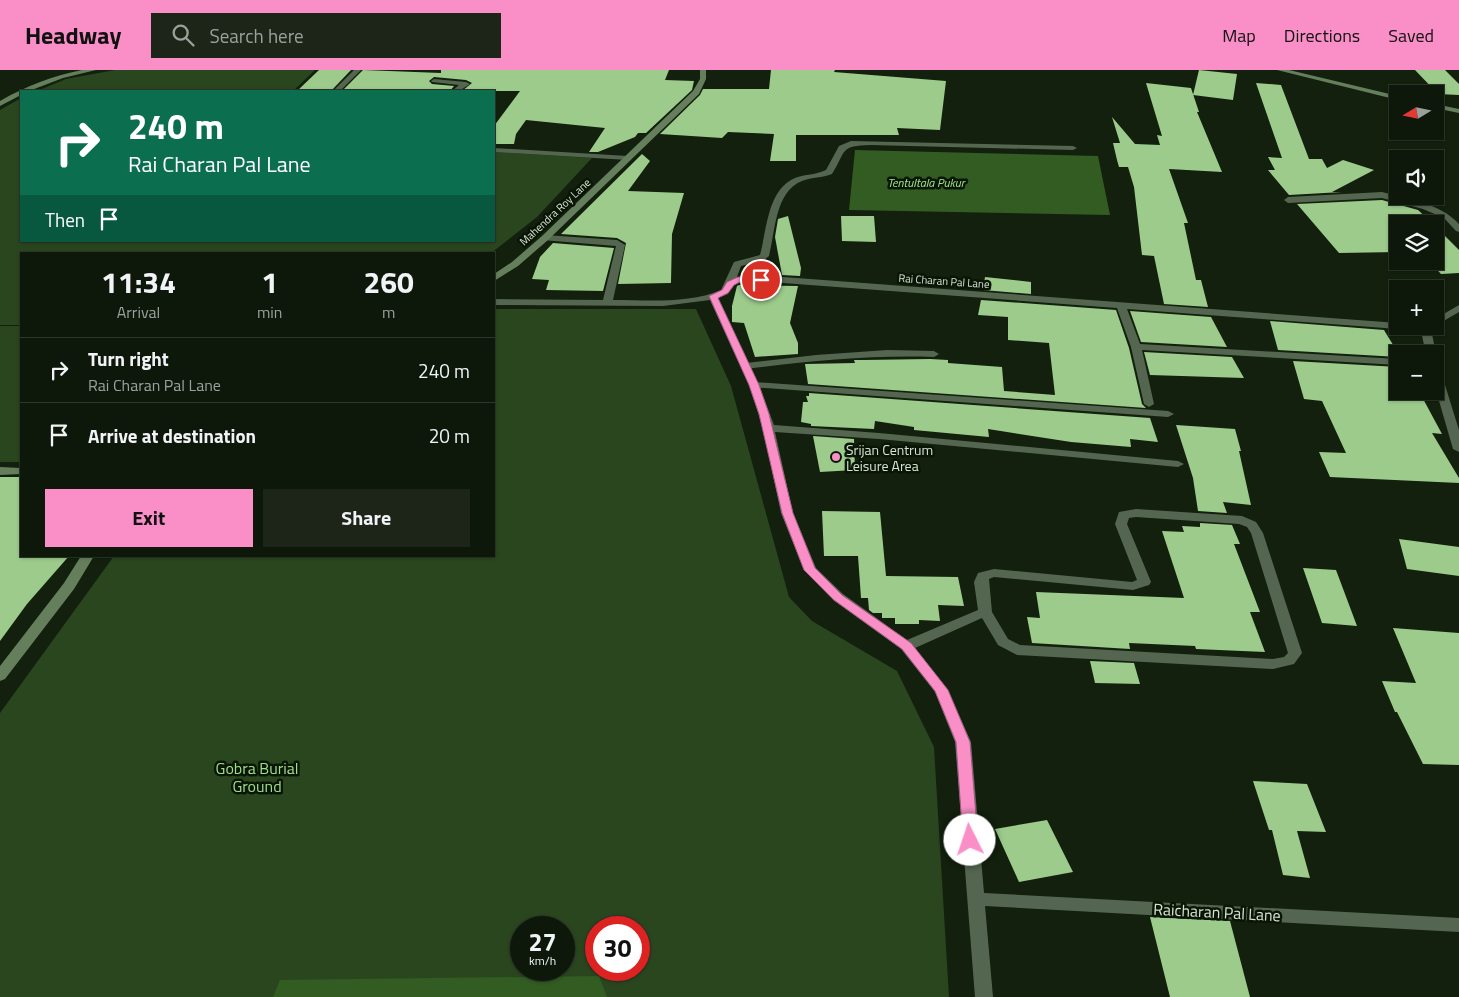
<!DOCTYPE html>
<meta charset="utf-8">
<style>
body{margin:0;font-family:"Titillium Web",sans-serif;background:#1c2518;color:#f1f3f6;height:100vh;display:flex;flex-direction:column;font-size:19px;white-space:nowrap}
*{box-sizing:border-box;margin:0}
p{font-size:16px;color:#9ba09c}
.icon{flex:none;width:28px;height:28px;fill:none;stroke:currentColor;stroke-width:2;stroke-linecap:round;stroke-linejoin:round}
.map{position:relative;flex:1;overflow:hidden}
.sheet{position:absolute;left:20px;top:182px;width:475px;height:305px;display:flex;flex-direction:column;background:#0e180a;border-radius:0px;box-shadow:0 1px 4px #0004,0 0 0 1px #2e372b}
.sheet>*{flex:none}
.banner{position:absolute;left:20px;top:20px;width:475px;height:152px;border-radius:0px;box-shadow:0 1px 4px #0004,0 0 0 1px #2e372b;background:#0b6e4f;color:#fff;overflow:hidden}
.needle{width:32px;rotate:260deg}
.fabs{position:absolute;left:1389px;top:15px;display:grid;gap:10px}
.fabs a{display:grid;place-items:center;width:55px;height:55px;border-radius:0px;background:#0e180a;box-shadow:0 1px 4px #0004,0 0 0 1px #2e372b;font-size:25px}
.speed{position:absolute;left:510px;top:846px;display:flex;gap:10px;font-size:25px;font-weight:700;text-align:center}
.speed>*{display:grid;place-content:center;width:65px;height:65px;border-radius:50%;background:#0e180a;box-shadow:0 1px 4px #0004,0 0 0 1px #2e372b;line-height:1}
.speed small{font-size:12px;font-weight:400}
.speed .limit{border:8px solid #d22;background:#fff;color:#111}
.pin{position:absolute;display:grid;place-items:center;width:42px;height:42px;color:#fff;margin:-21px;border:2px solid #fff;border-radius:50%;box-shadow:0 1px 5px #0007}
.me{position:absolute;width:55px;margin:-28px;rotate:356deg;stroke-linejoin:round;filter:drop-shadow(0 0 4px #0008)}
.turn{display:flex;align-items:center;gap:18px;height:105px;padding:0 25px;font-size:22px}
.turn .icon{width:65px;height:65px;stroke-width:2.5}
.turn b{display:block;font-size:35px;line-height:42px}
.then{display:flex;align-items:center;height:48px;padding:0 25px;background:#0003;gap:10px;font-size:19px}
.eta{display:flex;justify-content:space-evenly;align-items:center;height:85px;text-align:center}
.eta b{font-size:30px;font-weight:700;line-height:35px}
.action{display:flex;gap:10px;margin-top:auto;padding:10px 25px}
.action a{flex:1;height:58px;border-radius:0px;background:#fa8fc8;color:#111;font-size:20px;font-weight:700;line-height:58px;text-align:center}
.action a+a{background:#1c2518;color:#f1f3f6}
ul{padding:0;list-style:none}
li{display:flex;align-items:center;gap:15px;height:65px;padding:0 25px;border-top:1px solid #2e372b}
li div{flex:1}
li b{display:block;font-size:19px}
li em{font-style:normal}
header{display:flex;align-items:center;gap:30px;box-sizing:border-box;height:70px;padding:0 25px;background:#fa8fc8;color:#111}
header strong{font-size:24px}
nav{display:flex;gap:28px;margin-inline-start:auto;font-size:18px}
.search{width:350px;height:45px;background:#1c2518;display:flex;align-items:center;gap:12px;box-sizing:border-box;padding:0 18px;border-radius:0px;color:#9ba09c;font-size:19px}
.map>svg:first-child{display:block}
.green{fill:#2a461f;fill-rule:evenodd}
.water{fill:#325c22}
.building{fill:#9ccb8c}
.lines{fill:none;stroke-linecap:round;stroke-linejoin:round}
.lane{fill:#556650;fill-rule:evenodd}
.street{fill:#556650;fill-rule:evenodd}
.secondary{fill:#657f5d;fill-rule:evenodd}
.route{fill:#fa8fc8;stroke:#a25d82}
.poi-dot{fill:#fa8fc8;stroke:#091605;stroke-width:2}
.labels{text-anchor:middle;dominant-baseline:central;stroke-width:5;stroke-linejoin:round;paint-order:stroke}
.far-street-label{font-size:11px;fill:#d7e1d4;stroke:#091605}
.far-water-label{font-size:12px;font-style:italic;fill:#a5e48f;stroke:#091605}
.poi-label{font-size:14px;fill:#d7e1d4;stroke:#091605;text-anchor:start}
.near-park-label{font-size:16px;fill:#a0de89;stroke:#091605}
.near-street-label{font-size:16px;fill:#d7e1d4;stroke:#091605}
</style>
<header>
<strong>Headway</strong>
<div class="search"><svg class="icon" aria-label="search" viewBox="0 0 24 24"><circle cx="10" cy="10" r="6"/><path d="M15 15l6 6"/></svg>Search here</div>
<nav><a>Map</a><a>Directions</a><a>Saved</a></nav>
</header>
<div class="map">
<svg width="1459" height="927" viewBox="0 0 1459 927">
<rect width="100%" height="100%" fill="#12200d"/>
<g class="green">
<path d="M115 0H315L293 21H37L66 9Z"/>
<path d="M21 28V171H494V82L592 88 537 147 490 184H21V255H0V40Z"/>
<path d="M494 239H696L731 316 789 527 812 551 897 601 934 677 949 927H0V643L114 486H494ZM521 858H564V900H521ZM596 858H639V900H596Z"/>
<rect x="0" y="256" width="21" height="136"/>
</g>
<g class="water">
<path d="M855 80 1098 86 1110 145 849 140Z"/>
<path d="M599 906 607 927H273L280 910Z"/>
</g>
<g class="building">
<path d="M319 0H351L331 21H297Z"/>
<path d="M363 0 441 3V0H669L665 10 694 11 692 20 646 63H638L635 67 598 82H589L605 58 526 50 516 64 514 74H494V56L520 21H462L472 13 466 10 434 7 429 11 432 14 454 16 450 21H342Z"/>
<path d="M771 0H835L834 2 946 11 940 60 897 58 899 65H796V91H770L774 64 728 62 722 68 660 64 700 25 703 19H769Z"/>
<path d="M1199 0 1237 4 1233 30 1193 25Z"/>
<path d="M1415 0H1445L1459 14V25L1438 24Z"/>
<path d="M1146 13 1191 18 1199 42H1197L1222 102 1169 99 1188 153H1184L1196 210H1201L1208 237 1164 234 1154 186 1142 185 1134 117 1128 97H1119L1117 90 1113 73H1120L1112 47 1135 74 1160 75 1157 65 1162 66Z"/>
<path d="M1256 13 1281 15 1309 89H1322L1327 98 1343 90 1374 100 1332 122H1342L1289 125 1268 100H1275L1268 87 1282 88Z"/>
<path d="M642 84 650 91 628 121 684 123 672 164 671 213 618 214 626 173 617 168 561 164Z"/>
<path d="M1382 130 1418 140 1433 154H1398V182L1339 183 1297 134Z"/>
<path d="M788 146 801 198 800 206 782 205 775 167 778 149Z"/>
<path d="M841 146H874L876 172 842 171Z"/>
<path d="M1435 156 1459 180V203L1441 204 1429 191H1435Z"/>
<path d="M553 173 614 178 603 221 546 220 549 210 532 209 540 187Z"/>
<path d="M985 207 1031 212V224L983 220Z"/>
<path d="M739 215 798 216 790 253 798 273V284L755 287 744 253 732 252V236L737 216Z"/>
<path d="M981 230 1116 240 1129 278 1142 334 1146 338 808 314 805 294 855 293 854 290H864L930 289 948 290V293L1002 297 1004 321 1055 325 1049 273 1008 270V247L978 245Z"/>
<path d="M1130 241 1211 247 1227 277 1141 272Z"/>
<path d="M1270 251 1384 260 1398 283V287L1278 280Z"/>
<path d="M1144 282 1232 287 1244 308 1150 305Z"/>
<path d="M1293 291 1398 297V323L1421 325 1442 364 1432 363 1459 408V413L1330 407 1319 382 1346 383 1322 331 1304 329Z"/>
<path d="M809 323 1150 348 1158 372 1130 369 1131 377 1071 372 988 359 989 367 914 360V357L875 351 874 359 811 356V354L801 352 803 332H808L806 326H809Z"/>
<path d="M1176 355 1235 359 1241 381H1239L1251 435 1223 432 1227 443 1198 441 1193 408Z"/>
<path d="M813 366 854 369 855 400 820 402Z"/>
<path d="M0 407H21V486H69L27 534 0 571Z"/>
<path d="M822 441 880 442 886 506 958 507 964 536 938 535 940 551 919 550V554H895V548H882V543H873L869 540 868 528H861L858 486H824Z"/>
<path d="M1200 453 1232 455 1240 474H1234L1260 542H1250L1265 582 1196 579 1195 576 1129 573 1130 579 1032 573 1027 547 1040 548 1036 522 1184 528 1162 461 1184 462 1182 456 1200 457Z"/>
<path d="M1399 469 1459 477V506L1407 499Z"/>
<path d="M1303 498 1336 500 1357 556 1322 553Z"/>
<path d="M1393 558 1459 563V695L1423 694 1397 642H1395L1382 611 1416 613Z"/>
<path d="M1090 591 1134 593 1140 614 1095 613Z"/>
<path d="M1253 711 1307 714 1326 762 1297 761 1310 808 1283 805 1272 760H1269Z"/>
<path d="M1047 750 1073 802 1019 812 995 759Z"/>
<path d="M1150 847 1230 851 1250 927H1170Z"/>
</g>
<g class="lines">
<g class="lane">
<path d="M887 280 934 281 939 284 934 287C871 285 809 291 746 299L741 296 746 293 816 285Z"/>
<path d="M754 312 1168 341 1174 344 1168 347 750 317 749 315 750 313Z"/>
</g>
<g class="street">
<path d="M354 0H361L340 21H333Z"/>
<path d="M434 9 466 12 470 14 459 21H452L459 15 432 12 431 11Z"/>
<path d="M851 71 1073 76 1077 78 1073 80 871 75C839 76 847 80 832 104 822 108 812 107 802 111 775 121 775 163 769 186L763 191 741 196 737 207H783L1398 253V256H1434L1431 259 1436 284 1435 286V284H1426L1421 261 1402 257 1398 259 1127 239 1140 274 1398 289V295L1142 280 1154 334 1149 337 1144 334 1131 277 1117 238 783 213H739L734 215 728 224 718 228 759 315 774 355 879 363 1178 391 1184 394 1178 397 879 369 775 362 793 443 816 498 843 524 907 570 978 540 974 512 978 503 994 499 1132 512 1137 510 1115 454 1119 442 1136 439 1242 446 1256 452 1263 463 1302 583 1294 594 1273 599 1017 585 998 575 982 548 915 578 948 620 971 672 984 823 1459 848V862L985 836 993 927H975L955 672 935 622 901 579 833 530 804 500 781 443 763 358 749 315 710 230 663 236 494 235V229L603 230 616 176 542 170 541 168 545 165 617 170 625 175 613 230C647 230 689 234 721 220L734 192 760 185C767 160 767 120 795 108 805 104 816 105 826 100L839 76ZM1136 447 1239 454 1247 457 1251 463 1288 583 1284 587 1273 589 1020 575 1008 569 992 542 989 509 994 507 1133 520 1149 515 1151 512 1127 454 1129 448Z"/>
<path d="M494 78 628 86 632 88 628 90 494 82Z"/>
<path d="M1382 122C1408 129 1440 133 1459 154V162L1456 161 1444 148 1423 139 1382 128 1288 133 1284 130 1288 127Z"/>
<path d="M1459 235V242L1435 256V249Z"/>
<path d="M1435 296 1440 299 1459 360V382L1453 379 1435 317Z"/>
</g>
<g class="secondary">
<path d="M82 0H96L63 8 29 21H21V25L0 36V31C26 16 52 6 82 0Z"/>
<path d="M700 0H706V9L699 24 548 170 518 196 494 211V204L512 192 542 166 693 21 700 9Z"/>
<path d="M1277 0H1289L1398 26V30Z"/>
<path d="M1435 34 1459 39V43L1435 38Z"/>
<path d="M0 397 21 398V404L0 405Z"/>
<path d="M81 486H94L74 519 5 609 0 611V596L64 513Z"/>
</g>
</g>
<path class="route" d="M738 207H761L765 210 761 212H740L734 215 728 223 718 228 759 315 769 344 793 443 815 498 842 525 911 573 948 620 970 672 978 770 975 774 970 776 965 774 963 770 956 672 935 621 902 579 834 530 804 500 782 443 759 344 749 315 709 226 722 220 727 212Z"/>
<circle class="poi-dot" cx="836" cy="387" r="5"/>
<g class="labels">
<g class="far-street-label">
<text transform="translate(555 142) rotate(-43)">Mahendra Roy Lane</text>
<text transform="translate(944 211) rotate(4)">Rai Charan Pal Lane</text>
</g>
<g class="far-water-label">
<text x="926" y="112">Tentultala Pukur</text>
</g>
<g class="poi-label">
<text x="846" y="379">Srijan Centrum<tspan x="846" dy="16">Leisure Area</tspan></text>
</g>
<g class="near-park-label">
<text x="257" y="698">Gobra Burial<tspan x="257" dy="18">Ground</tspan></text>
</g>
<g class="near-street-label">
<text transform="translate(1217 842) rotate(3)">Raicharan Pal Lane</text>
</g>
</g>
</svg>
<div class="fabs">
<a><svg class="needle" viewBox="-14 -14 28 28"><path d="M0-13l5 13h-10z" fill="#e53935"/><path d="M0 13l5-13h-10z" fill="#9ba09c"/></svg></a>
<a><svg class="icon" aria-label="sound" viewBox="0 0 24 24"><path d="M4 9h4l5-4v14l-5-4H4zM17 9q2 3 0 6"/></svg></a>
<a><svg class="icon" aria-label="layers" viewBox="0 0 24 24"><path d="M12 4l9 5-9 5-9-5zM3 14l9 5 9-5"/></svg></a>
<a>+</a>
<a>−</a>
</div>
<div class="speed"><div>27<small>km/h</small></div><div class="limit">30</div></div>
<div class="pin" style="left:761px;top:210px;background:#d93025"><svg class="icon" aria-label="arrive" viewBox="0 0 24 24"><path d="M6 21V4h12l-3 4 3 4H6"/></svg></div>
<svg class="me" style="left:970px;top:770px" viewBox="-20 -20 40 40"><circle r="19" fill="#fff"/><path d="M0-13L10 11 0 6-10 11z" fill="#fa8fc8"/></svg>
<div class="banner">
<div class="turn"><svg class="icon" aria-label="right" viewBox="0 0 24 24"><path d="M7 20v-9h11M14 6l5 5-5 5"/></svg><div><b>240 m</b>Rai Charan Pal Lane</div></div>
<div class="then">Then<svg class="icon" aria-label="arrive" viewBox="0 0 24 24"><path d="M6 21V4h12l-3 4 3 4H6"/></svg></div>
</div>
<section class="sheet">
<div class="eta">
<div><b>11:34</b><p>Arrival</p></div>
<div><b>1</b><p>min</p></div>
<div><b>260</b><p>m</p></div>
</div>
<ul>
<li><svg class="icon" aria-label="right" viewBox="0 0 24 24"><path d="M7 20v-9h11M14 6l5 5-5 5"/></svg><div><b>Turn right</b><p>Rai Charan Pal Lane</p></div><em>240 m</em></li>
<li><svg class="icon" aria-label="arrive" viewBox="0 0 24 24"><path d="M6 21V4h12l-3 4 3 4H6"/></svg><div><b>Arrive at destination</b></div><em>20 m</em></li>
</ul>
<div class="action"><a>Exit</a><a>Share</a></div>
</section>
</div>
